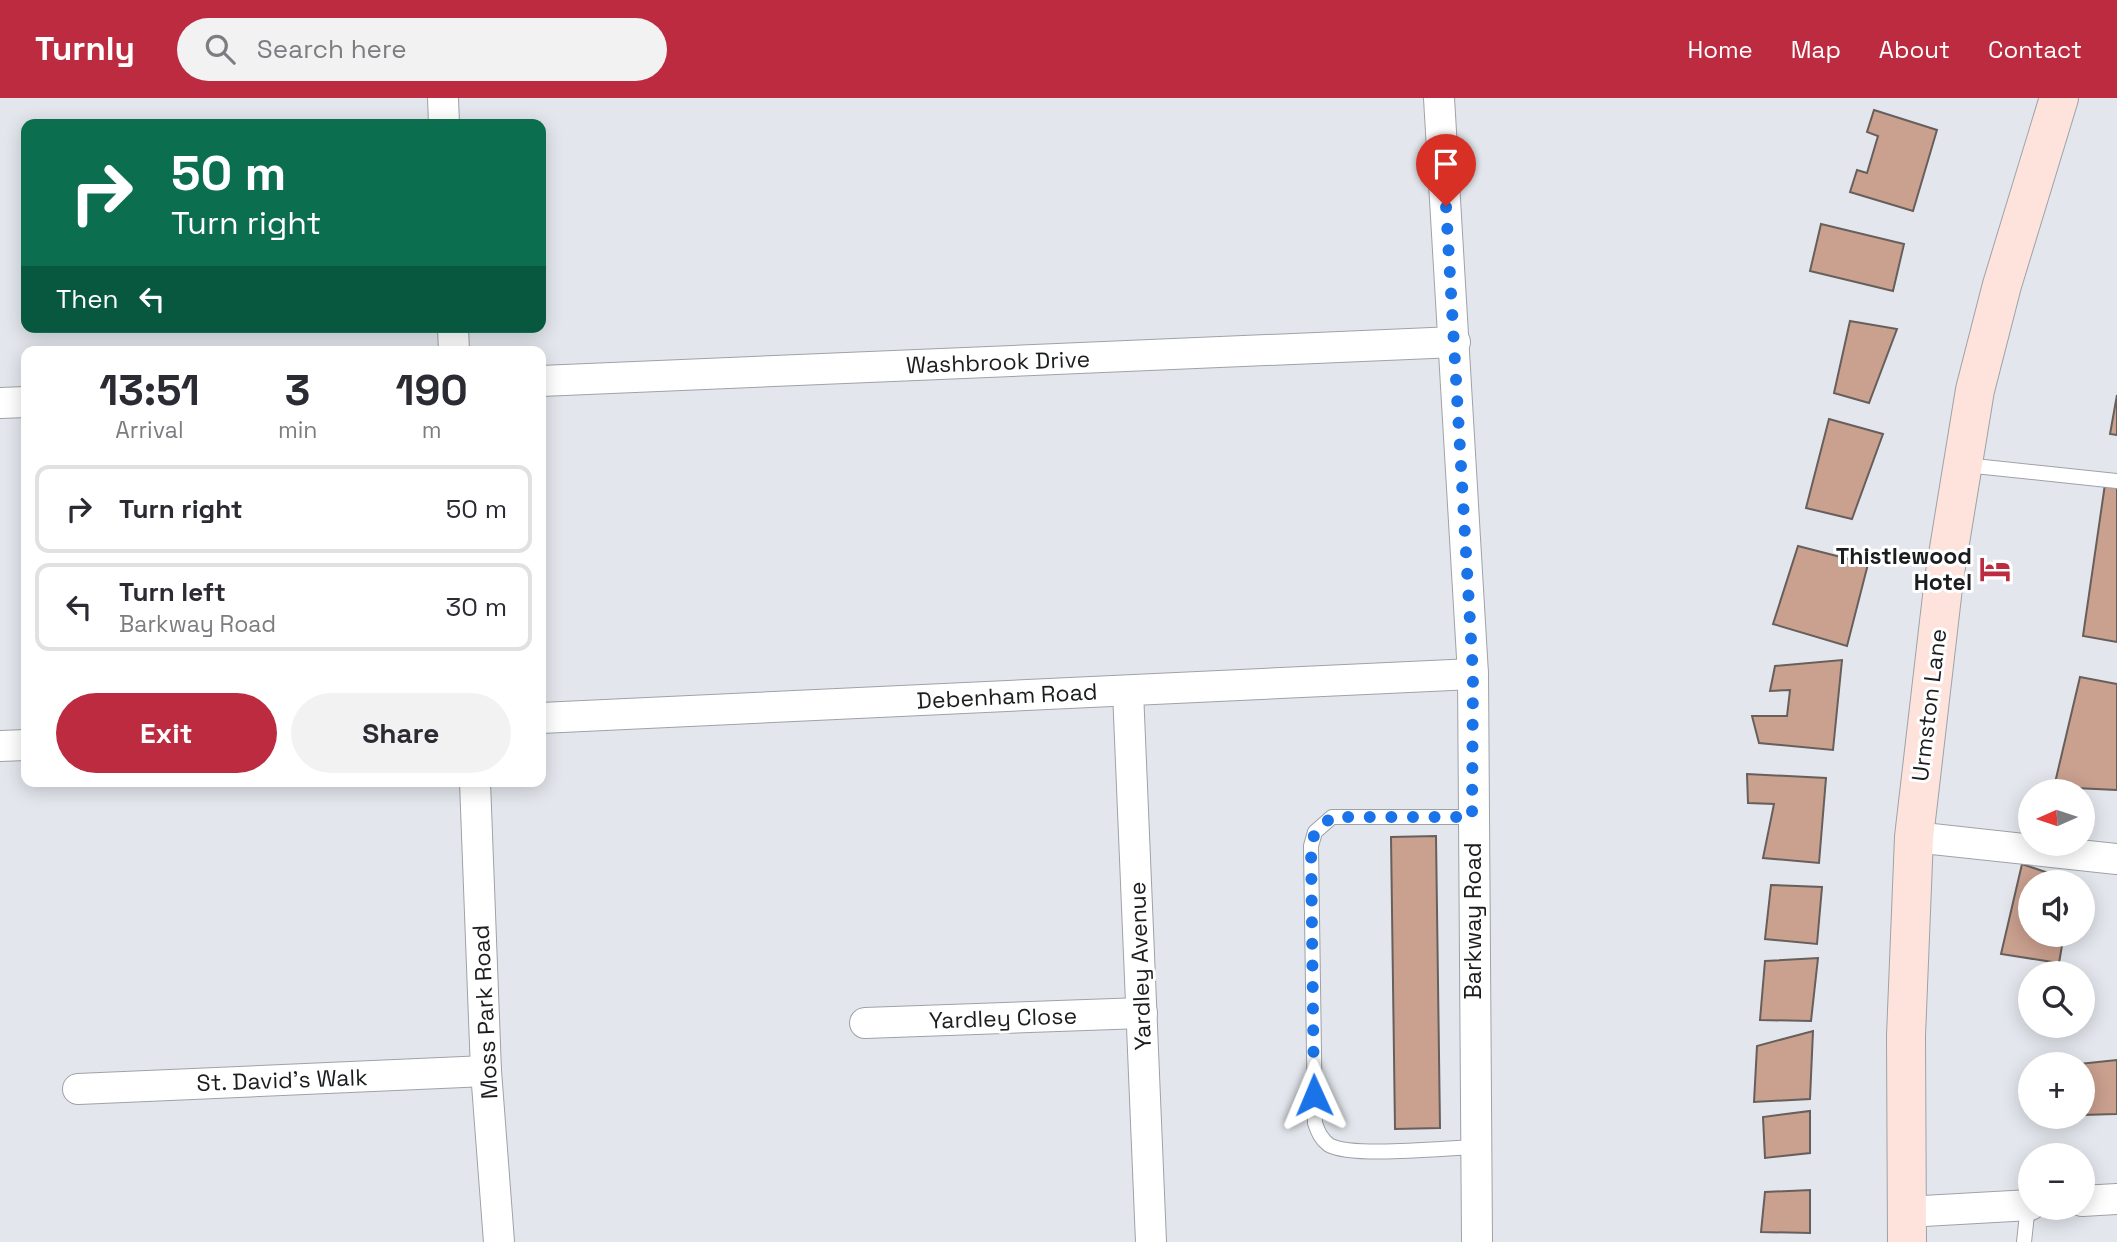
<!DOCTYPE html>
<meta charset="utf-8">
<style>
body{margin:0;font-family:"Space Grotesk",sans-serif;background:#f2f2f3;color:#2b2b33;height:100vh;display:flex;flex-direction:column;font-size:26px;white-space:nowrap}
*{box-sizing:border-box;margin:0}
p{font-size:23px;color:#7c7c81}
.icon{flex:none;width:38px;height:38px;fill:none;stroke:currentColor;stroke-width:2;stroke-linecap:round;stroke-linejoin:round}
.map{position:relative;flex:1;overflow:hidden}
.details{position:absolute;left:21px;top:248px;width:525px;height:441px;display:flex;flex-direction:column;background:#fff;border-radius:14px;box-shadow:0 4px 18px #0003}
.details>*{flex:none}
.banner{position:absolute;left:21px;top:21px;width:525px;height:214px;border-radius:14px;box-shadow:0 4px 18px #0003;background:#0b6e4f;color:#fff;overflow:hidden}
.needle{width:46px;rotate:267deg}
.fabs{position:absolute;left:2018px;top:681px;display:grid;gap:14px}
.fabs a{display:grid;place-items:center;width:77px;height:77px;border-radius:50%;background:#fff;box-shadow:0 4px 18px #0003;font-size:35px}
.pin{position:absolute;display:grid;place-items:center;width:60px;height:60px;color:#fff;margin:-72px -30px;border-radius:50% 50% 50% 0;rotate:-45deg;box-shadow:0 0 7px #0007}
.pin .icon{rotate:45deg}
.me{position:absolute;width:77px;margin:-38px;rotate:359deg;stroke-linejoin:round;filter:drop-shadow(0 0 5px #0008)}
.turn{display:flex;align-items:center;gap:24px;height:147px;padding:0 35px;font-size:32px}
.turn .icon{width:91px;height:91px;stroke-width:2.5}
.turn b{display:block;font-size:49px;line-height:60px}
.then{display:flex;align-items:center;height:66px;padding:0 35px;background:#0003;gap:14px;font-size:26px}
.eta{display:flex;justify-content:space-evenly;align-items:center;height:119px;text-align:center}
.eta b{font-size:42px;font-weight:800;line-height:49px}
.primary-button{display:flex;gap:14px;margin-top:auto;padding:14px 35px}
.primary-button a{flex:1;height:80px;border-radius:42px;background:#bc2b40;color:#fff;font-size:28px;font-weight:800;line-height:80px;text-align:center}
.primary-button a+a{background:#f2f2f3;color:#2b2b33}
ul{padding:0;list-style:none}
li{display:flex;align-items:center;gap:21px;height:88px;margin:0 14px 10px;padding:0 21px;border:4px solid #e1e1e2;border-radius:14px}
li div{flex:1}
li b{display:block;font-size:26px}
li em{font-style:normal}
header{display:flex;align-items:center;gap:42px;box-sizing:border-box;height:98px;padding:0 35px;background:#bc2b40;color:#fff}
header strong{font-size:33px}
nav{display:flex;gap:38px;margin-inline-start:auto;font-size:24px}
.search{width:490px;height:63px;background:#f2f2f3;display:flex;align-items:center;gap:18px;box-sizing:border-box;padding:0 24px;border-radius:38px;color:#7c7c81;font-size:26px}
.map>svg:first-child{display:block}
.building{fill:#caa08f;stroke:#665f5c;stroke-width:2}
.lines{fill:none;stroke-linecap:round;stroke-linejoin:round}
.service-casing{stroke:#9ea2a7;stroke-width:16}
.minor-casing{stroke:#9ea2a7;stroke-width:32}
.secondary-casing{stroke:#9ea2a7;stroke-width:40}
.service{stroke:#fff;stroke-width:14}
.minor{stroke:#fff;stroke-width:30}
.secondary{stroke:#fde3db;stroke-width:38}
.route{stroke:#1a73e8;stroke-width:12;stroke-dasharray:0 21.6}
.labels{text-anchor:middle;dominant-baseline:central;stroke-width:6;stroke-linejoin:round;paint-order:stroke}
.street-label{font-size:23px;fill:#1b1d1f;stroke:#fff}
.poi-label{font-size:23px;font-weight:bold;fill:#1b1d1f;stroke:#fff;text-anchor:end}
</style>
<header>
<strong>Turnly</strong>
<div class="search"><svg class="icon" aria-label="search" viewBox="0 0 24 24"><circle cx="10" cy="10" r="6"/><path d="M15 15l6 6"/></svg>Search here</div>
<nav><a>Home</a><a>Map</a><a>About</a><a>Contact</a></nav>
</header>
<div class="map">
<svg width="2117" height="1144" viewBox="0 0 2117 1144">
<rect width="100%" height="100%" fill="#e3e7ed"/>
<g class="building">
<path d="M1874 12 1937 32 1913 113 1850 94 1857 72 1867 75 1878 38 1867 34Z"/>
<path d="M1821 126 1904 146 1893 193 1810 173Z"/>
<path d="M1850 223 1897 231 1869 305 1834 295Z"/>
<path d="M2117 297V337L2110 336Z"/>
<path d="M1829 321 1883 336 1852 421 1806 410Z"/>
<path d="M2105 386 2117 388V544L2083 538Z"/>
<path d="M1798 448 1868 466 1847 548 1773 526Z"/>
<path d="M1842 562 1833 652 1759 645 1752 618H1787L1790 592 1770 593 1775 568Z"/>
<path d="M2080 579 2117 586V692L2054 689Z"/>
<path d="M1747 676 1826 680 1819 765 1763 760 1774 706 1748 705Z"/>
<path d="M1436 738 1440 1030 1395 1031 1391 739Z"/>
<path d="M2022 766 2072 783 2030 784V836H2064L2059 865 2001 856Z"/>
<path d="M1771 787 1822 789 1817 846 1765 841Z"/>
<path d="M1818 860 1811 923 1760 922 1765 863Z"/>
<path d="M1813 933 1810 1001 1754 1004 1757 948Z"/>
<path d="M2117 962V1016L2082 1017V966H2079Z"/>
<path d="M1810 1013V1055L1765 1060 1763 1019Z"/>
<path d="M1810 1092V1135L1761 1134 1765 1094Z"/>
</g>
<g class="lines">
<defs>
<g id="service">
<path d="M1965 367 2117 383"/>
<path d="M1472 719H1332L1315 734 1311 748 1315 1025C1318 1034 1321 1041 1329 1047 1352 1060 1444 1050 1475 1049"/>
<path d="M2024 1144 2028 1107"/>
</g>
<g id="minor">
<path d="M443 0 444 26"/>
<path d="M1439 0 1473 576 1477 1144"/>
<path d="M453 229 454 254"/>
<path d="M541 283 1455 244"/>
<path d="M0 305 26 304"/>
<path d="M1128 593 1151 1144"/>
<path d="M541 620 1473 576"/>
<path d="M0 648 26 647"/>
<path d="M475 684 486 973 499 1144"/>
<path d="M1914 739 2117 761"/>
<path d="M865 925 1142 915"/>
<path d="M78 991 486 973"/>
<path d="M2082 1103 2117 1101"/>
<path d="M1906 1114 2030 1107"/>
</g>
<path id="secondary" d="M1907 1144 1906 938 1914 739 1944 481 1975 292 2002 187 2059 0"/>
</defs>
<use href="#service" class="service-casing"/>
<use href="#minor" class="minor-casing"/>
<use href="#secondary" class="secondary-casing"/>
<use href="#service" class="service"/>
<use href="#minor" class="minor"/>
<use href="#secondary" class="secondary"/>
</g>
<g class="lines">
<path class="route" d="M1314 997 1311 748 1315 734 1332 719H1472L1473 576 1446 108"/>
</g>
<defs>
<symbol id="hotel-bare" viewBox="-9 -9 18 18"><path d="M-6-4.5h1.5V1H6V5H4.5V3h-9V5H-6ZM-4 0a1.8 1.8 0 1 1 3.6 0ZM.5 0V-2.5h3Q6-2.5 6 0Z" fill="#bc2b40" stroke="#fff" stroke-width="2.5" paint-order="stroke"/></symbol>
</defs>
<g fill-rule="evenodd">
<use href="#hotel-bare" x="1973" y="449" width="44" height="44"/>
</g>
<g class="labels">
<g class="street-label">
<text transform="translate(998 264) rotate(-2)">Washbrook Drive</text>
<text transform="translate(1007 598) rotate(-3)">Debenham Road</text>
<text transform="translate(1929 607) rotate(-83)">Urmston Lane</text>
<text transform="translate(1473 823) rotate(-90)">Barkway Road</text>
<text transform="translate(1140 868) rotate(-92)">Yardley Avenue</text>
<text transform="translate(485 914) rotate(-93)">Moss Park Road</text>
<text transform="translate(1003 920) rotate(-2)">Yardley Close</text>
<text transform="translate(282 982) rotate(-2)">St. David's Walk</text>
</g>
<g class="poi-label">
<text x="1972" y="458">Thistlewood<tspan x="1972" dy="26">Hotel</tspan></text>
</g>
</g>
</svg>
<div class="fabs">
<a><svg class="needle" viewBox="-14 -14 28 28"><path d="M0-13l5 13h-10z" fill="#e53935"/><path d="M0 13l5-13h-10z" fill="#7c7c81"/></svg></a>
<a><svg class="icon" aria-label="sound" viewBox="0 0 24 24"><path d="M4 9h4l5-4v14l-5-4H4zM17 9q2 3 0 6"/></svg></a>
<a><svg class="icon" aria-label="search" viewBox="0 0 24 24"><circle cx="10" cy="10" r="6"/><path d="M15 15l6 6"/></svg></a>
<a>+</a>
<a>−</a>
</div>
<div class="pin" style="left:1446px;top:108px;background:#d93025"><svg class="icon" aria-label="arrive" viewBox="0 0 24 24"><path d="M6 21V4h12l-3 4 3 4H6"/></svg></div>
<svg class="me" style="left:1314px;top:997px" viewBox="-20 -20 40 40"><path d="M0-17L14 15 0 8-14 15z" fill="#1a73e8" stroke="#fff" stroke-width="4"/></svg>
<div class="banner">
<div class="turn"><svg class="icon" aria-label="right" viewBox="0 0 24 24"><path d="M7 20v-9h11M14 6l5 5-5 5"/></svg><div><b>50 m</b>Turn right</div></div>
<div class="then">Then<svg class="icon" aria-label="left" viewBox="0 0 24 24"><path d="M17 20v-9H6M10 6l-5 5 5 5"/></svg></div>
</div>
<section class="details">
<div class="eta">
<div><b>13:51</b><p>Arrival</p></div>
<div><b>3</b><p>min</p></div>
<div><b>190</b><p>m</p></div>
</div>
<ul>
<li><svg class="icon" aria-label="right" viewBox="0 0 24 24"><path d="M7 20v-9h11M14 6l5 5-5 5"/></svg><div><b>Turn right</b></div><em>50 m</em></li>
<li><svg class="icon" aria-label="left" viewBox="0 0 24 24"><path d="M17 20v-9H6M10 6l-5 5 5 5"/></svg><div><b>Turn left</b><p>Barkway Road</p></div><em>30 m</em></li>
</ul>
<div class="primary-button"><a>Exit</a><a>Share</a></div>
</section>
</div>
